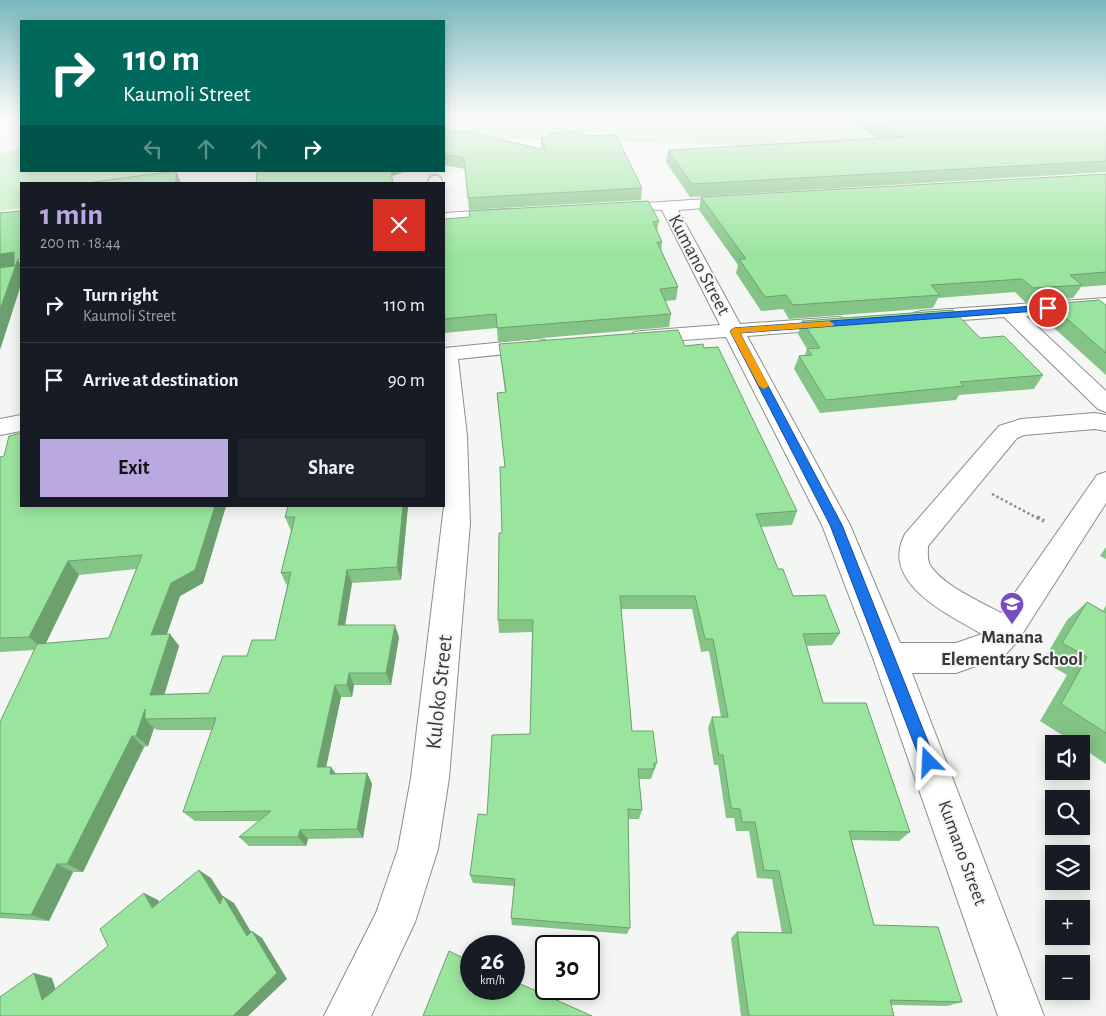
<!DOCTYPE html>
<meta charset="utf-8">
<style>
body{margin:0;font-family:"Alegreya Sans",sans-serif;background:#20242c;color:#f1f3f6;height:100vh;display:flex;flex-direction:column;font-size:19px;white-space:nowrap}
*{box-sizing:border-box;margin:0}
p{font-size:16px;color:#9ea1a6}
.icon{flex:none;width:28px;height:28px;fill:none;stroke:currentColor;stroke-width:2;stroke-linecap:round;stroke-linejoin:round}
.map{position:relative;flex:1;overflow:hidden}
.side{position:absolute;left:20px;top:182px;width:425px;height:325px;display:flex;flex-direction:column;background:#171b24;border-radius:0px;box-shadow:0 2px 12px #0003}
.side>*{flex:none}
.top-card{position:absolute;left:20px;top:20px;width:425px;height:152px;border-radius:0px;box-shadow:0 2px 12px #0003;background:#00695c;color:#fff;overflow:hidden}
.tools{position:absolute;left:1045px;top:735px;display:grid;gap:10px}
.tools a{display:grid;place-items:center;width:45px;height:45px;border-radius:0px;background:#171b24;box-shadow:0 2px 12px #0003;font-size:25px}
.speed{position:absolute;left:460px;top:935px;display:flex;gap:10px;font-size:25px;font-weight:700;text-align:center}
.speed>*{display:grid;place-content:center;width:65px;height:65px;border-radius:50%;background:#171b24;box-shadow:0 2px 12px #0003;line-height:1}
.speed small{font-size:12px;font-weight:400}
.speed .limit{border:2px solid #111;border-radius:8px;background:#fff;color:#111}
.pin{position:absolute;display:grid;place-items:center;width:42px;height:42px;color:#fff;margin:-21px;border:2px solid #fff;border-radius:50%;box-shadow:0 1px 5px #0007}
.me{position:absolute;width:55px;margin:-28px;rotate:339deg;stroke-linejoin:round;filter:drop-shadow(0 0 4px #0008)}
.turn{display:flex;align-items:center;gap:18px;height:105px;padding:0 20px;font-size:22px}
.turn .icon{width:65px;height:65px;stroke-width:2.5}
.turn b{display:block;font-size:35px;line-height:42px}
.lanes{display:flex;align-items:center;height:48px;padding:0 20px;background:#0003;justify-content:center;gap:25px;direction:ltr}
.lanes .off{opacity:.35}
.round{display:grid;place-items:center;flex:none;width:52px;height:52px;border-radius:0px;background:#20242c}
.summary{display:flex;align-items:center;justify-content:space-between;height:85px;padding:0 20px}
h1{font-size:30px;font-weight:600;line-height:38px;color:#baa8e0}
.button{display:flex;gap:10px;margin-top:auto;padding:10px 20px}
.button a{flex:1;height:58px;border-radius:0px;background:#baa8e0;color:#111;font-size:20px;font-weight:600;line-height:58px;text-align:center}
.button a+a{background:#20242c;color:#f1f3f6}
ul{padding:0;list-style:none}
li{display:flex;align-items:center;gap:15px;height:75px;padding:0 20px;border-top:1px solid #363941}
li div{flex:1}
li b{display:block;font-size:19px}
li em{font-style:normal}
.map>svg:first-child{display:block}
.green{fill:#bff0c0}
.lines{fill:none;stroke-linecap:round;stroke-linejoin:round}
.minor-casing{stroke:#8c8e8c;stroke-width:2}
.path-far1{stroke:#8d8e8d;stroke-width:2.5;stroke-dasharray:2.5 2.5;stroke-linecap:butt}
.path{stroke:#8d8e8d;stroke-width:4;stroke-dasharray:3 3;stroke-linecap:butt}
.minor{fill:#fff;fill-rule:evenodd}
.wall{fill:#84c587;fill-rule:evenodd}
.shaded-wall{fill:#6ca06e}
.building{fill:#9ae59d;stroke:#6ca06e}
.route{fill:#1a73e8;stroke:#114b97}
.slow{fill:#f59e0b}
.labels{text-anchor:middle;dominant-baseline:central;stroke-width:4;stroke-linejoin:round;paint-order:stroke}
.street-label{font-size:19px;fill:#373837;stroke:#f4f6f4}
.poi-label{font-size:19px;font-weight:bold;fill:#373837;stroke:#f4f6f4}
.near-street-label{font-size:22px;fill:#373837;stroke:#f4f6f4}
</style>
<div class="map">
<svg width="1106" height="1016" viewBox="0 0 1106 1016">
<rect width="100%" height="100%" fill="#f4f6f4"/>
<g class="green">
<path d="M444 115H1106V132L798 147 519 139 444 140Z"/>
<path d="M21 148V171H158L116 184H21V208L0 211V154Z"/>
</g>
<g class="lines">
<defs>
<g id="minor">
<path d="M435 175 440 177 443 184H427L430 177Z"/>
<path d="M737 197 743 199 745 202 743 205 678 210 740 324 839 317 846 319 849 323 846 327 839 329 747 336 850 525 900 643H956L982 634C949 615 879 583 905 534L999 426 1021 419 1095 413 1106 415V431L1095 429 1024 435 1017 438 928 546C928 552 927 560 930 565 942 585 981 602 1001 613L1097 475 1106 472V503L1017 642 1004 656 956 673H912L1044 1016H998L873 658 822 525 726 337 642 343 634 342 631 337 634 332 642 331 720 325 662 210 646 209 644 206 646 203Z"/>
<path d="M507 209 513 210 515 214 513 218 444 223V213Z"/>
<path d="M1106 298V310L1026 316 1106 391V412L1098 409 1004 317 921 323 914 321 911 317 914 313 921 311Z"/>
<path d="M537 339 545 340 548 345 545 350 458 359 467 436 470 523 449 778 438 849 415 922 371 1016H324L376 913 398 849 411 778 444 506V348Z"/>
<path d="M21 415V431L0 435V419Z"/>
</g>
</defs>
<use href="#minor" class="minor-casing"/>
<path class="path-far1" d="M992 494 1039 519"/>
<path class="path" d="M1037 517 1044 521"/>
<use href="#minor" class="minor"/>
</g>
<g class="wall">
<path d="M837 115H1106V172L690 197 666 162 668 150 880 139Z"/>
<path d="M444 131 478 134 541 149V138H548V133L583 136 642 188 641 200 469 210 465 169 444 165Z"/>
<path d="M1106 174V285L1081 287 1073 298 1025 302 1015 292 938 298 933 308 789 319 783 309 761 311 736 273 738 265 699 210 701 197Z"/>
<path d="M444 219 659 221 657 231 662 242 661 251 678 287 676 300 665 301 671 314 669 327 498 342 497 328 444 333Z"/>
<path d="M1050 304 1106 305V375L1042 317Z"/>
<path d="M802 321 980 338 1043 375 1034 389 959 395 956 400 820 413 794 369 799 356 805 355 807 349 798 334Z"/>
<path d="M499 344 685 346 704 348 797 511 792 525 761 527 778 569 793 596 840 633 832 645 807 646 823 703 910 832 899 841 852 840 874 925 962 1002 947 1006 891 1005 894 1016H741L731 938 737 932 782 933 772 879 757 878 749 831H736L734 818H726L718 765H714L708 728 712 717H721L709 651 701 652 692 609H621L632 731 657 763 651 779H639L642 810 639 819H628L630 928 627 934 512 925 511 918 514 886 473 883 470 875 487 815 530 734 532 632 499 633 498 620 505 467 497 393 505 392Z"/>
<path d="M0 457 226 506 203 583 180 596 167 634H170L179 646 164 694 209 693 247 656 275 640 287 586 281 573 291 531 285 517 408 506 401 580 352 583 345 625 399 637 391 685H354L352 697H341L326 767 336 774 367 773 372 784 363 838 308 839 306 846H249L239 837 260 821H195L183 812 212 730H157L154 728 148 746 144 747 83 872H73L49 921 0 918V722L35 650 0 652ZM136 569 109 638 46 643 79 575Z"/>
<path d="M1106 547V559L1100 556Z"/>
<path d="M1087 602 1103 611 1106 605V764L1081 747V744H1076L1040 721 1067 675 1043 661 1067 620Z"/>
</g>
<g class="shaded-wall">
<path d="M176 171 181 183V184H176Z"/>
<path d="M391 171H407L392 176Z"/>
<path d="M14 252 21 265V285L0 350V309L15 266 0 268V254Z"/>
<path d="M215 506H226L203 583 180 596 162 648 151 635 171 583Z"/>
<path d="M403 506H408L401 580 397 567Z"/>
<path d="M68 561 79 575 43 649 29 637Z"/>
<path d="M347 570 352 583 343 637 338 625Z"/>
<path d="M395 625 399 637 391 685 386 673Z"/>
<path d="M170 634 179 646 161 706 150 695Z"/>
<path d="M349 673 354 685 352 697 347 685Z"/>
<path d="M335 685 341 697 324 777 317 767Z"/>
<path d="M145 709V719L154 728 148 746 136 736Z"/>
<path d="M132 736 144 747 83 872 67 864Z"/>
<path d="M331 767 338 777 330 774Z"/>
<path d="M367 773 372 784 363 838 357 829Z"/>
<path d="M300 830 308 839 306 846 298 837Z"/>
<path d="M57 864 73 872 49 921 31 915Z"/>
<path d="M199 870 211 878 232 911 220 904Z"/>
<path d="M144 893 158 900 166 915 152 908Z"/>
<path d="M223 896 234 903 257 942 247 936Z"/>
<path d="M252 931 262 938 287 979 248 1016H233Z"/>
<path d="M34 973 52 978 60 1004 42 1000Z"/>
</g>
<g class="building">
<path d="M861 115H1106V161L692 184 668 150 903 137Z"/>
<path d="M444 131H477L478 134 545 150 541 138H549L548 133 581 132 583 136 616 135 642 188 468 198 464 158 444 154Z"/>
<path d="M176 171V184H79Z"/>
<path d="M257 171H391L393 184H256Z"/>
<path d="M1106 174V272L1070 275 1082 285 1033 288 1022 279 931 285 940 295 793 305 786 295 765 297 739 259H746L701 197Z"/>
<path d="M648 201 659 221 653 222 662 242H657L678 287 660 289 671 314 497 328 496 314 444 319V219L470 217 469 211Z"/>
<path d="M21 211V260L18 259 0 309V268L14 266V252L0 254V213Z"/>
<path d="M1099 300 1106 305V353L1050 304Z"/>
<path d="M953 310 980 338 1004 336 1043 375 960 382 964 386 826 400 799 356 812 355 807 349 820 348 802 321Z"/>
<path d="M678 330 685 346 703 344 704 348 718 347 797 511 756 514 778 569H783L793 596 825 595 840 633 803 634 823 703H866L910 832 849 831 874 925 938 927 962 1002 890 1000 894 1016H749L737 932 792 933 779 871 764 870 755 822H742L740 809 731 808 723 755H719L712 717H728L713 639H705L695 596H620L632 731H653L657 763H654V769H638L642 810 628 809 630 928 511 918 515 879 470 875 478 814 487 815 492 735 530 734 533 620H498L499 533H502L500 467H505L497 393 506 392 499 344Z"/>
<path d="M21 433V506H215L195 570 171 583 151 635 170 634 150 695 209 693 223 656H247L252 640H275L291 572 281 573 295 517H285L288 506H403L397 567 347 570 338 625H395L386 673H349L347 685H335L317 767H331L330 774 367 773 357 829 300 830 298 837H239L271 811 183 812 216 718 145 719V709L136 736H132L67 864H57L31 915 0 913V722L37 644 109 638 142 555 68 561 29 637 0 638V457L4 456 9 436Z"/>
<path d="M1087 602 1106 613V733L1061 704 1087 657 1062 643Z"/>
<path d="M199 870 220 904 223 896 247 936 252 931 277 973 233 1016H0V997L34 973 42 1000 108 946 100 929 144 893 152 908Z"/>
<path d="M449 951 471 962V989H514V981L592 1016H423Z"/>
</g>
<linearGradient id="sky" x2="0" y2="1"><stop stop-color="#7ab8bc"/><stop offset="0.45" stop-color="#fafbfa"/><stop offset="1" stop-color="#fafbfa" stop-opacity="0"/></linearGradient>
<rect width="1106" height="257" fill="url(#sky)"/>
<path class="route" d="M1048 305 1052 308 1051 310 740 333 842 525 936 762 934 767 929 770 923 767 921 762 830 525 730 331 734 328Z"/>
<path class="slow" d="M829 321 834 324 833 326 740 333 769 386 764 389 759 386 730 331 734 328Z"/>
<defs>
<symbol id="school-pin" viewBox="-11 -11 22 30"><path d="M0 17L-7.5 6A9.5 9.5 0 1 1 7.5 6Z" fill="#764cc5" stroke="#f4f6f4"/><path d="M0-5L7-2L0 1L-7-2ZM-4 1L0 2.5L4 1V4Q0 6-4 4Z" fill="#fff"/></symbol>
</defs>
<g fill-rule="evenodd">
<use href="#school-pin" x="998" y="590" width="28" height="38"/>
</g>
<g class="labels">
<g class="street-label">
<text transform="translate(699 265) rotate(62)">Kumano Street</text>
<text transform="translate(962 853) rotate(70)">Kumano Street</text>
</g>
<g class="poi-label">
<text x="1012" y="637">Manana<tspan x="1012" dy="22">Elementary School</tspan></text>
</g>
<g class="near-street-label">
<text transform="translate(439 692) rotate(-84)">Kuloko Street</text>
</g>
</g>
</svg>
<div class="tools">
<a><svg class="icon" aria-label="sound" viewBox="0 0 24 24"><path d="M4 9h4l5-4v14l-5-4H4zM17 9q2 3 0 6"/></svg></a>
<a><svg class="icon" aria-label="search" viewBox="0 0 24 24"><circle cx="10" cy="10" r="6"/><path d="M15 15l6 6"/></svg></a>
<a><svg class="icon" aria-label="layers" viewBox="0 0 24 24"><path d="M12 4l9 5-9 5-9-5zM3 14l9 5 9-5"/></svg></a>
<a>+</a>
<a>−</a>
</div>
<div class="speed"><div>26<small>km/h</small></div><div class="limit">30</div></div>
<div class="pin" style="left:1048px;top:308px;background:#d93025"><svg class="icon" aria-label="arrive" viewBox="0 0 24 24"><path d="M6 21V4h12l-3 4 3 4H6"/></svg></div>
<svg class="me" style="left:929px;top:762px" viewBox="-20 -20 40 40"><path d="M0-17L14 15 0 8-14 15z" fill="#1a73e8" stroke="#fff" stroke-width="4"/></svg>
<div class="top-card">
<div class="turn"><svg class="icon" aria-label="right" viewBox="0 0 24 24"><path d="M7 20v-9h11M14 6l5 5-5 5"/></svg><div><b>110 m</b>Kaumoli Street</div></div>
<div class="lanes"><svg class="icon off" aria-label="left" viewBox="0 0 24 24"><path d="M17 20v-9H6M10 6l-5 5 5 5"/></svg><svg class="icon off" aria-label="ahead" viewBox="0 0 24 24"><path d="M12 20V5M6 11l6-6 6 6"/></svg><svg class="icon off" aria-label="ahead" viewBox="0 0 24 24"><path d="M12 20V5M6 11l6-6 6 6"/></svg><svg class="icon" aria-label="right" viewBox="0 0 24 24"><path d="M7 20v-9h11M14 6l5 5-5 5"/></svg></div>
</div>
<section class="side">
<div class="summary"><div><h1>1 min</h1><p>200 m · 18:44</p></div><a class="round" style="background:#d93025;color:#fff"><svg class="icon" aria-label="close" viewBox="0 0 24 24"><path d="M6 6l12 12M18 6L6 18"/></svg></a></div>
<ul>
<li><svg class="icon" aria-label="right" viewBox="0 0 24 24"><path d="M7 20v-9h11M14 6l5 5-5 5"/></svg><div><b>Turn right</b><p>Kaumoli Street</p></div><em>110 m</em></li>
<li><svg class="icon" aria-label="arrive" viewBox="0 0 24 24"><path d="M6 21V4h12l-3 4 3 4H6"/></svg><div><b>Arrive at destination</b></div><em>90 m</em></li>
</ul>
<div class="button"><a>Exit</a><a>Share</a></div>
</section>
</div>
